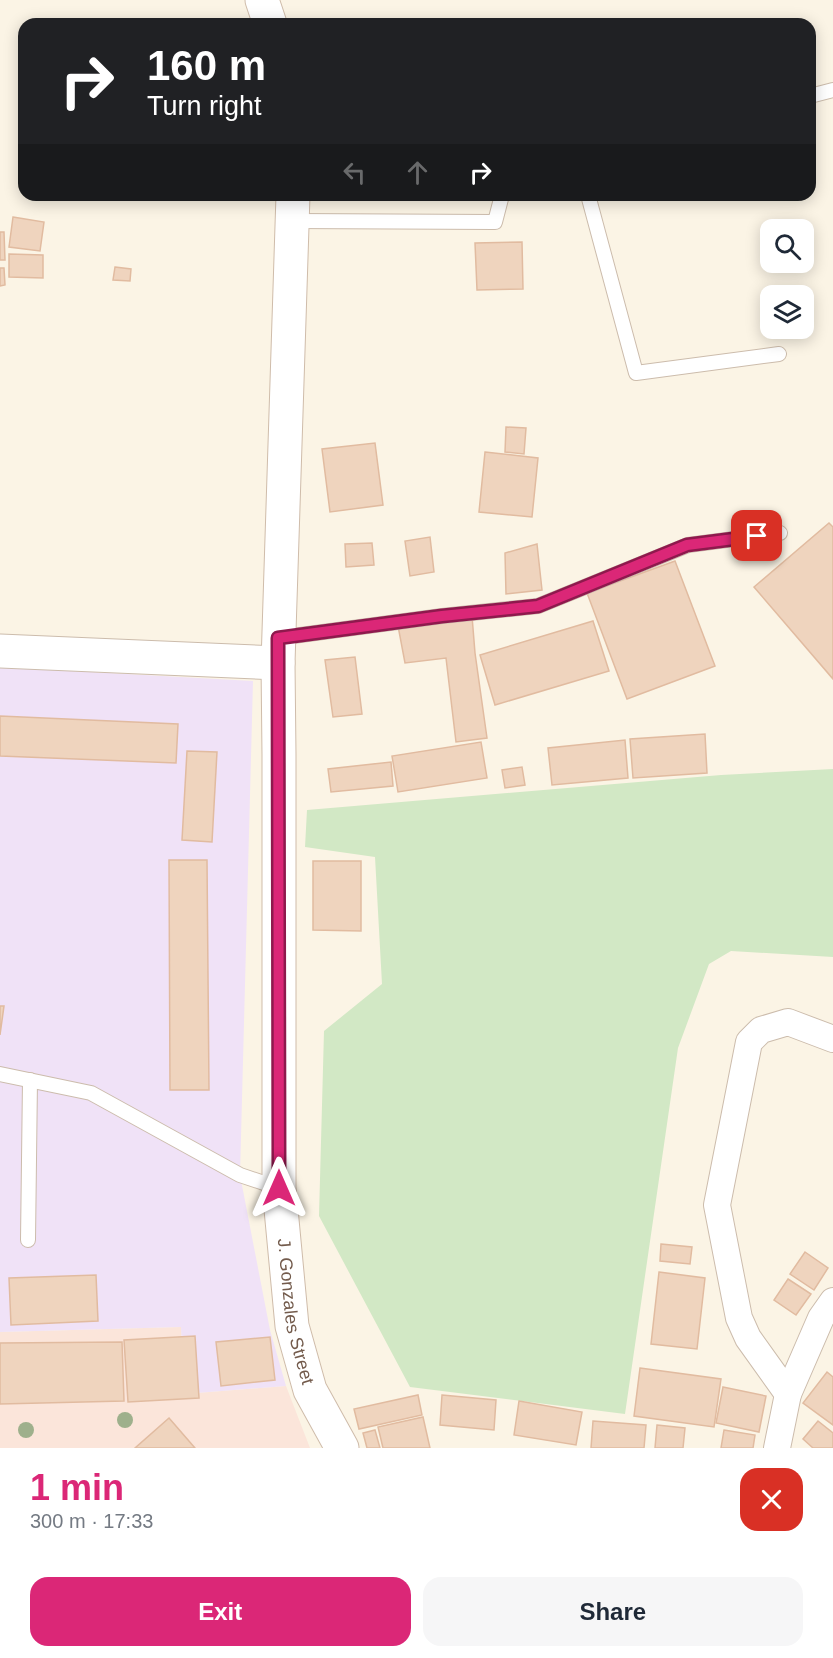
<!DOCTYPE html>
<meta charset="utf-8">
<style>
body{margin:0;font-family:Arial,sans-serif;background:#f6f6f7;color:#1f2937;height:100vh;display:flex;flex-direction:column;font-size:22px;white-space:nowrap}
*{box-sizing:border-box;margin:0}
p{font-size:20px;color:#747a83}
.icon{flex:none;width:33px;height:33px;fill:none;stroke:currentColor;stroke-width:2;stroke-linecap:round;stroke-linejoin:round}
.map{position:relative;height:1448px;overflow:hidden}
.details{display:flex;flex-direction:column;background:#fff;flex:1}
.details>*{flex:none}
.banner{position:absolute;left:18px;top:18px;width:798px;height:183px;border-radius:18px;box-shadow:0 3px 15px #0003;background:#202124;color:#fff;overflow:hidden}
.fabs{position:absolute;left:760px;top:219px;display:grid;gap:12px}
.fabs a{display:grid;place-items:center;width:54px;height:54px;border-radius:12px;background:#fff;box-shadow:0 3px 15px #0003;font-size:30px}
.pin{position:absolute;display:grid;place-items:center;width:51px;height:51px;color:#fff;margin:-26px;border-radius:12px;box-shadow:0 3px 9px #0006}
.me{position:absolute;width:66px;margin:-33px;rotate:0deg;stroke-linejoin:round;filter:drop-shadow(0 0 4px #0008)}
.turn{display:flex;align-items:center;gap:21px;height:126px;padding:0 30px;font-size:27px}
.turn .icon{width:78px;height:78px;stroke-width:2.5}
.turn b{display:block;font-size:42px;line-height:51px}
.lanes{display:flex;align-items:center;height:57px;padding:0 30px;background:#0003;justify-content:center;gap:30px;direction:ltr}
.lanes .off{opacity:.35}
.round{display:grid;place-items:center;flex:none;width:63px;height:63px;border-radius:18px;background:#f6f6f7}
.headline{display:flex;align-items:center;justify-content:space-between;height:102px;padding:0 30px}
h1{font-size:36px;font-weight:600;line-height:45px;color:#db2777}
.button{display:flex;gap:12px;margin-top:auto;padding:12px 30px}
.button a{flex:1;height:69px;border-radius:18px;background:#db2777;color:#fff;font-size:24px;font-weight:600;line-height:69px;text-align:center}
.button a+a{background:#f6f6f7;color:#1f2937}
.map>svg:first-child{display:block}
.commercial{fill:#fbe5da}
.education{fill:#f0e2f7}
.green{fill:#d2e8c5}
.building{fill:#efd4be;stroke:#e1bba0;stroke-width:1.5}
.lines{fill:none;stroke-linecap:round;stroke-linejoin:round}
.service-casing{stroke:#ccbcac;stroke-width:16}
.minor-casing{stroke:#ccbcac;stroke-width:28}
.tertiary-casing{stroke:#ccbcac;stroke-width:35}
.secondary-casing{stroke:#cfbcaa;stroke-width:35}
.service{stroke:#fff;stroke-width:14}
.minor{stroke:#fff;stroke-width:26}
.tertiary{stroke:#fff;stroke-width:33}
.secondary{stroke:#fff;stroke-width:33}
.tree{fill:#9eb08c}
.route-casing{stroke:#8e194d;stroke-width:15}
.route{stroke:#db2777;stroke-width:10}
.labels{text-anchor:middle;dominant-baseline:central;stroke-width:4.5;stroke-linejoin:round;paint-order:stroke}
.street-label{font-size:18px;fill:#735b4c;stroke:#fef7eb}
</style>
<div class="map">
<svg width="833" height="1448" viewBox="0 0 833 1448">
<rect width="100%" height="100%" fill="#fbf4e5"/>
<path class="commercial" d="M181 1327 184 1394 286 1386 310 1448H0V1332Z"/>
<path class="education" d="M0 667 253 681 240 1175 270 1330 286 1386 184 1394 181 1327 0 1332Z"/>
<path class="green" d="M833 769V957L731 951 709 964 678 1048 625 1414 410 1387 319 1216 324 1031 382 984 375 857 305 847 307 810 721 775Z"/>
<g class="building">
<path d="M13 217 44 222 40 251 9 247Z"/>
<path d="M0 232H4L5 260H0Z"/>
<path d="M522 242 523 289 477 290 475 243Z"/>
<path d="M9 254 43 255V278L9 277Z"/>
<path d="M115 267 131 269 130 281 113 280Z"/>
<path d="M0 268H4L5 285 0 286Z"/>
<path d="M506 427 526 428 524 454 505 452Z"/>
<path d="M375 443 383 505 330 512 322 449Z"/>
<path d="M485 452 538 458 532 517 479 512Z"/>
<path d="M829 523 833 527V679L754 587Z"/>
<path d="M430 537 434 572 410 576 405 541Z"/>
<path d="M372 543 374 565 346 567 345 544Z"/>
<path d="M537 544 542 590 506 594 505 553Z"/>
<path d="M675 561 715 666 627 699 587 593Z"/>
<path d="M472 616 475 653 487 738 456 742 446 658 405 663 398 626Z"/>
<path d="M593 621 609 671 495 705 480 655Z"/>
<path d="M355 657 362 714 333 717 325 660Z"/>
<path d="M0 716 178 724 176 763 0 756Z"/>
<path d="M705 734 707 773 633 778 630 739Z"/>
<path d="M625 740 628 778 552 785 548 748Z"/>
<path d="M481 742 487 778 398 792 392 756Z"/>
<path d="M187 751 217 752 212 842 182 840Z"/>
<path d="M391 762 393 786 331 792 328 769Z"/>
<path d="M522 767 525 785 505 788 502 770Z"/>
<path d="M169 860H207L209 1090H170Z"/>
<path d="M313 861H361V931L313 930Z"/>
<path d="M0 1006H4L0 1035Z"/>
<path d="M661 1244 692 1247 690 1264 660 1261Z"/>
<path d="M805 1252 828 1268 814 1290 790 1274Z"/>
<path d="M659 1272 705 1278 697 1349 651 1344Z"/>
<path d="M96 1275 98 1321 11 1325 9 1278Z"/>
<path d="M788 1279 811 1294 796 1315 774 1300Z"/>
<path d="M195 1336 199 1398 128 1402 124 1340Z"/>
<path d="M270 1337 275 1380 221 1386 216 1342Z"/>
<path d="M122 1342 124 1401 0 1404V1343Z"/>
<path d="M640 1368 721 1379 714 1427 634 1416Z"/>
<path d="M827 1372 833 1377V1425L803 1403Z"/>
<path d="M723 1387 766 1396 759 1432 716 1423Z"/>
<path d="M418 1395 422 1415 359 1429 354 1409Z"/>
<path d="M442 1395 496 1400 494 1430 440 1425Z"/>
<path d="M519 1401 582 1412 576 1445 514 1435Z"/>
<path d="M423 1417 430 1448H383L378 1427Z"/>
<path d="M169 1418 195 1448H135Z"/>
<path d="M593 1421 646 1425 644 1448H591Z"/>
<path d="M818 1421 833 1433V1448H813L803 1439Z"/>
<path d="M657 1425 685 1428 683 1448H655Z"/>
<path d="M375 1430 380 1448H367L363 1433Z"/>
<path d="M724 1430 755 1435 753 1448H721Z"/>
</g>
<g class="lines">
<defs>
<g id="service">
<path d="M810 96 833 90"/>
<path d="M588 195 636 373 779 354"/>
<path d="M293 221 495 222 502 195"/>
<path d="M278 638 442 616 538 606 688 545 780 533"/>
<path d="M0 1074 91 1093 240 1175 279 1188"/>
<path d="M28 1240 30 1080"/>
</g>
<g id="minor">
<path d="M788 1394 748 1338 739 1318 717 1205 749 1042 761 1030 788 1022 833 1039"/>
<path d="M777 1448 788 1394 821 1318 833 1301"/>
</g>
<path id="tertiary" d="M0 651 278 663"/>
<g id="secondary">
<path d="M262 0 270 24"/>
<path id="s1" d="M293 195 278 663 279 755V1188L292 1326 310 1390 342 1448"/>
</g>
</defs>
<use href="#service" class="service-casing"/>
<use href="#minor" class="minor-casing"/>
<use href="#tertiary" class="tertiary-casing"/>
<use href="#secondary" class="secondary-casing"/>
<use href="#service" class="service"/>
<use href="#minor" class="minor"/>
<use href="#tertiary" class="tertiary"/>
<use href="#secondary" class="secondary"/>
</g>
<g class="tree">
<circle cx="125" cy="1420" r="8"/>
<circle cx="26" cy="1430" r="8"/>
</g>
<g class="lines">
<defs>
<path id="route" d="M279 1188 278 638 442 616 538 606 687 545 757 536"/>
</defs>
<use href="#route" class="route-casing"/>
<use href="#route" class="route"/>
</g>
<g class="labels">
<g class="street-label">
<text stroke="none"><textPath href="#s1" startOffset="1118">J. Gonzales Street</textPath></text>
</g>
</g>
</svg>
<div class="fabs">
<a><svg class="icon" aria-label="search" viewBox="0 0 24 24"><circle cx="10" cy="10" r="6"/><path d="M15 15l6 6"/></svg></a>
<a><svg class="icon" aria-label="layers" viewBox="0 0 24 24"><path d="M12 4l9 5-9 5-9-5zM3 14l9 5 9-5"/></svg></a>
</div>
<div class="pin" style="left:757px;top:536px;background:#d93025"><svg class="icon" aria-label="arrive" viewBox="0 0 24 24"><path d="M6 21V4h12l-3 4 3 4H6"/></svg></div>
<svg class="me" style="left:279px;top:1188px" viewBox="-20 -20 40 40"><path d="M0-17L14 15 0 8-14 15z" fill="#db2777" stroke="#fff" stroke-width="4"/></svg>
<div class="banner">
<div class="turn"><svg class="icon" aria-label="right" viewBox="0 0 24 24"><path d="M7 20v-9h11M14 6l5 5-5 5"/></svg><div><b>160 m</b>Turn right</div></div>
<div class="lanes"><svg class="icon off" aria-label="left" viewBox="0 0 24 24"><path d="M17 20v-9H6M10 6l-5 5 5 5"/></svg><svg class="icon off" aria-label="ahead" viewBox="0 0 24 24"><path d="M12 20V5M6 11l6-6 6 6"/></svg><svg class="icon" aria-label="right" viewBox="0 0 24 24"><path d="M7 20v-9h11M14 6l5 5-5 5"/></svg></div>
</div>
</div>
<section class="details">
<div class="headline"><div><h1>1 min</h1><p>300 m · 17:33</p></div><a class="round" style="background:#d93025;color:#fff"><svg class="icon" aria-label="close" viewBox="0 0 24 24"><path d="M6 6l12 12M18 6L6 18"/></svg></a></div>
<div class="button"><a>Exit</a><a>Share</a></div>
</section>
